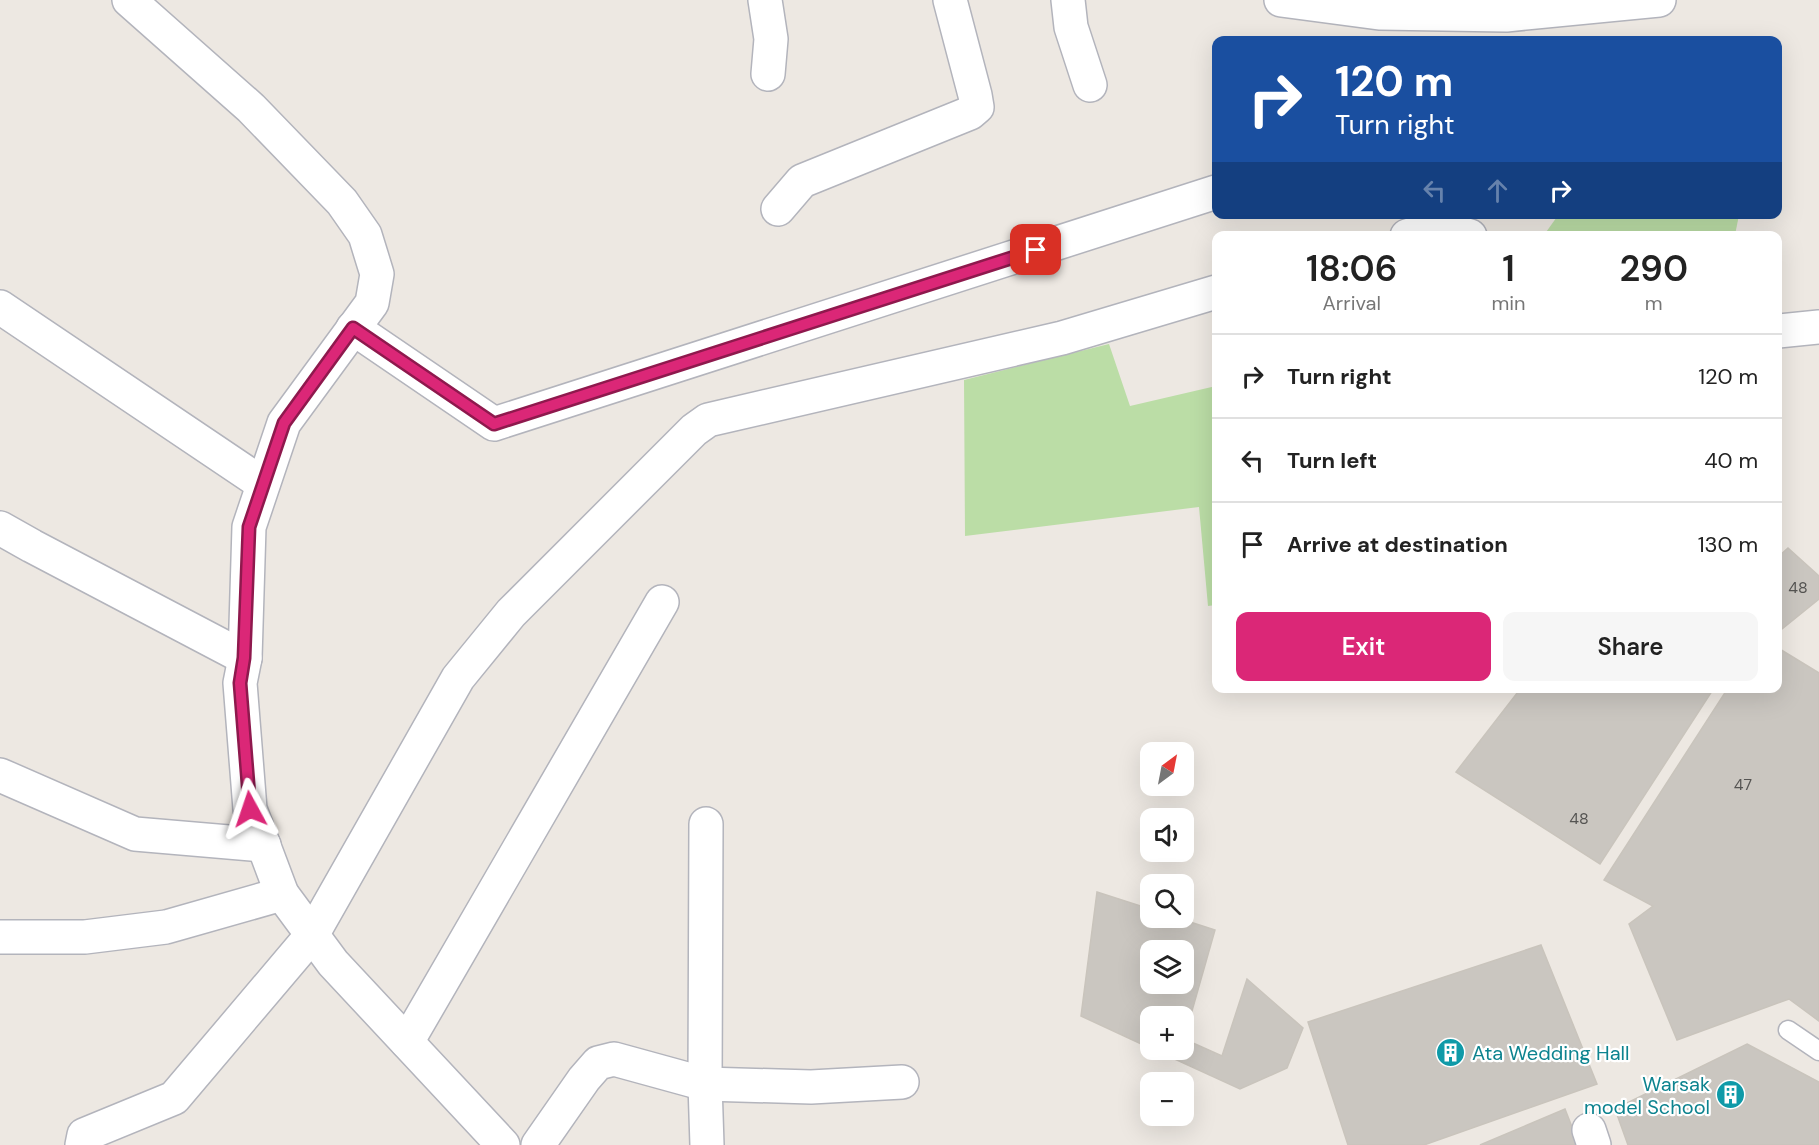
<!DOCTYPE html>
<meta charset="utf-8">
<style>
body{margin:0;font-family:"DM Sans",sans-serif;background:#f6f6f6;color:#222;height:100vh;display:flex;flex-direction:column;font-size:22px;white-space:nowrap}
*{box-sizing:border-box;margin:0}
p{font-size:20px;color:#767676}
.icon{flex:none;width:33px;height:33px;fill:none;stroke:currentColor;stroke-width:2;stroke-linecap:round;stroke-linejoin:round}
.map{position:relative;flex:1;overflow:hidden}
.drawer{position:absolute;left:1212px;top:231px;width:570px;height:462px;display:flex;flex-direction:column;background:#fff;border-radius:12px;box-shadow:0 6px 24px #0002}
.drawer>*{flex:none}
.banner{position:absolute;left:1212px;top:36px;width:570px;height:183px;border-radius:12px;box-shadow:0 6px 24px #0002;background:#1a4fa0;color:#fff;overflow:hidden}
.needle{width:39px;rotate:32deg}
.buttons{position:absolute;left:1140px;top:742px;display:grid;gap:12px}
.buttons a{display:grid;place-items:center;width:54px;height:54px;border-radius:12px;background:#fff;box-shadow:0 6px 24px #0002;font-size:30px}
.pin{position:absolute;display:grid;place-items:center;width:51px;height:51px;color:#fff;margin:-26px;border-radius:12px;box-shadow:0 3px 9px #0006}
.me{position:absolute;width:66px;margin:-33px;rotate:355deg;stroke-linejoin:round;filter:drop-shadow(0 0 4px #0008)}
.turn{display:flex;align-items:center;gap:21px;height:126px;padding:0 24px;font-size:27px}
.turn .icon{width:78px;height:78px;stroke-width:2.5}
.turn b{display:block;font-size:42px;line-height:51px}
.lanes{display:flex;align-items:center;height:57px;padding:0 24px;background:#0003;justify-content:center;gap:30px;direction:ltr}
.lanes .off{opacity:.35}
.eta{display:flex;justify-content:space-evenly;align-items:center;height:102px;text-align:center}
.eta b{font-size:36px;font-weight:600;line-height:42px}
.cta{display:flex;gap:12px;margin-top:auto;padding:12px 24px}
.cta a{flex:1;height:69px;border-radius:12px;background:#db2777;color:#fff;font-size:24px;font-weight:600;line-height:69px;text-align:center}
.cta a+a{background:#f6f6f6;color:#222}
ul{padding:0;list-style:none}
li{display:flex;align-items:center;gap:18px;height:84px;padding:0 24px;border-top:2px solid #e0e0e0}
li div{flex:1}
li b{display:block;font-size:22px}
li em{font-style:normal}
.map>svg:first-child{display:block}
.green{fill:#bbdda6}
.building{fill:#cac6c0;stroke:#c9c4bc;stroke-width:1.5;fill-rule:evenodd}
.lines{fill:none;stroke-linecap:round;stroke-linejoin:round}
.lane-casing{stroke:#b3b4bc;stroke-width:21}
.street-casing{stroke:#b3b4bc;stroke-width:36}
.lane{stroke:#fff;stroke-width:18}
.street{stroke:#fff;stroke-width:33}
.route-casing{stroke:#8e194d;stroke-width:15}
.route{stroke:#db2777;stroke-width:10}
.labels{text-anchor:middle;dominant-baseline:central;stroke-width:4.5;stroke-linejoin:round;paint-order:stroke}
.number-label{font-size:16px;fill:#555452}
.culture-label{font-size:20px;fill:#0d838f;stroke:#fff;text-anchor:start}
</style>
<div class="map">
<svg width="1819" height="1145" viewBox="0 0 1819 1145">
<rect width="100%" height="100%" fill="#ede8e2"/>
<g class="green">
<path d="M1559 214H1739V215L1735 235H1544Z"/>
<path d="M1109 344 1130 406 1216 386V605L1208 606 1199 507 965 536 964 380Z"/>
</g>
<g class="building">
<path d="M1788 548 1819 576V599L1782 629 1778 628V557Z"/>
<path d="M1778 648 1819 673V1021L1789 999 1677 1040 1629 924 1653 906 1604 880 1728 688H1778Z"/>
<path d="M1521 688H1714L1600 864 1456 772Z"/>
<path d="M1097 892 1150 909V918H1178L1215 930 1184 1039 1222 1056 1247 979 1303 1028 1287 1068 1240 1089 1155 1050H1184V1017H1150V1048L1081 1016ZM1150 951H1184V984H1150Z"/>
<path d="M1541 945 1597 1084 1424 1145H1348L1308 1022Z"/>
<path d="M1747 1044 1819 1082V1145H1628L1615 1109Z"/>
<path d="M1565 1109 1579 1145H1480Z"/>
</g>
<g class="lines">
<defs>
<path id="lane" d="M1788 1030 1819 1051"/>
<g id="street">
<path d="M129 0 251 108 342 202 365 235 377 274 372 303 284 423 249 527 245 658 240 683 250 809 282 894 333 963 503 1145"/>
<path d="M765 0 771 39 768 74"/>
<path d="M1068 0 1071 27 1090 85"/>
<path d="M1281 0 1379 13 1506 15 1659 0"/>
<path d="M778 209 802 181 970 113 977 107 975 95 950 0"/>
<path d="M1407 236C1428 229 1448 229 1470 236"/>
<path d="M0 307 263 484"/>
<path d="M353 328 494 424 1216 192"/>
<path d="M1778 331 1819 327"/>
<path d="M0 528 32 546 245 658"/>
<path d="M0 775 135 834 264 845"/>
<path d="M706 824 705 1084 707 1145"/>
<path d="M0 937H85L166 927 282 894"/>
<path d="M407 1042 662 602"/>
<path d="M1589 1130 1594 1145"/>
<path d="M82 1145 84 1135 174 1098 312 935 458 678 511 613 694 430 708 420 1062 338 1216 292"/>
<path d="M538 1145 584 1079 598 1063 614 1059 705 1084 811 1087 902 1082"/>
</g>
</defs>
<use href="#lane" class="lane-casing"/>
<use href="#street" class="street-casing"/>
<use href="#lane" class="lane"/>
<use href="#street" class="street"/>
</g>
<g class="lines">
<defs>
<path id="route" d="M250 809 240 683 244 658 249 527 284 423 353 328 494 424 1036 250"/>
</defs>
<use href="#route" class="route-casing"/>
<use href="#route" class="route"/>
</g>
<defs>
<symbol id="building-disc" viewBox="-11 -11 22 22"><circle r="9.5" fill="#0f9aa8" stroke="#fff"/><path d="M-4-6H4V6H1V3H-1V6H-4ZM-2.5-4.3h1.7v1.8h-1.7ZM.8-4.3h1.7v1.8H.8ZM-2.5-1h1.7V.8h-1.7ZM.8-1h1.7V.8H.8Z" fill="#fff"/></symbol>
</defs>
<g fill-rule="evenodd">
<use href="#building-disc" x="1434" y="1036" width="33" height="33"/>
<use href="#building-disc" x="1714" y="1078" width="33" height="33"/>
</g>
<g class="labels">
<g class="number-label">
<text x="1798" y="587">48</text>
<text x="1743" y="784">47</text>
<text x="1579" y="818">48</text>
</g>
<g class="culture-label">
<text x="1472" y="1053">Ata Wedding Hall</text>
<text x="1710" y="1084" text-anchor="end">Warsak<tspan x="1710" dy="23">model School</tspan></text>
</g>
</g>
</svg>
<div class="buttons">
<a><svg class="needle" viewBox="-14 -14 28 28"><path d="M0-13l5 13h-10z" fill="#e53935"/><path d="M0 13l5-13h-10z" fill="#767676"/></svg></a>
<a><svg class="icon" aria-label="sound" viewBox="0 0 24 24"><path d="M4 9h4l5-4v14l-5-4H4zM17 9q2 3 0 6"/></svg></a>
<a><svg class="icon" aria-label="search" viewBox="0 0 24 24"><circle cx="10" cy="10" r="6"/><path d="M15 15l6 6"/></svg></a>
<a><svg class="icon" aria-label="layers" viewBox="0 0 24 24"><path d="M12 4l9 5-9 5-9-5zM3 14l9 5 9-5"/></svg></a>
<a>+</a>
<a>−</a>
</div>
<div class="pin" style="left:1036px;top:250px;background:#d93025"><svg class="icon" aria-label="arrive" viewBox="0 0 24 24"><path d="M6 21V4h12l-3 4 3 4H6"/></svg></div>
<svg class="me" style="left:250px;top:809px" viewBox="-20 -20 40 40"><path d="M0-17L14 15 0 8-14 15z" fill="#db2777" stroke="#fff" stroke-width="4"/></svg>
<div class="banner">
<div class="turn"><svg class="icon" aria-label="right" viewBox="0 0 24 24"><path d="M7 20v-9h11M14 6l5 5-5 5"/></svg><div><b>120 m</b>Turn right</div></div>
<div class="lanes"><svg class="icon off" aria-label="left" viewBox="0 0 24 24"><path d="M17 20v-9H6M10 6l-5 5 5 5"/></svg><svg class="icon off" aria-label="ahead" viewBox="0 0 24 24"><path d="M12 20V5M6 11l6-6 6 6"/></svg><svg class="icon" aria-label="right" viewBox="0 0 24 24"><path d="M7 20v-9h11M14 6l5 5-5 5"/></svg></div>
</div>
<section class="drawer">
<div class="eta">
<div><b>18:06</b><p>Arrival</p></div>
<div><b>1</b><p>min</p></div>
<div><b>290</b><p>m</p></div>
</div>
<ul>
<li><svg class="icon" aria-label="right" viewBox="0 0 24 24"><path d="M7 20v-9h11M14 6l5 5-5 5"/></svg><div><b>Turn right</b></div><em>120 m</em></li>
<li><svg class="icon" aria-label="left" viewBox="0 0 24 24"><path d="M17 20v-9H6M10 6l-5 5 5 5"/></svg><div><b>Turn left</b></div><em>40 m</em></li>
<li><svg class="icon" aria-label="arrive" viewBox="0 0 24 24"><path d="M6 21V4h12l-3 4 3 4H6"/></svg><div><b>Arrive at destination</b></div><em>130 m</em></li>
</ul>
<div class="cta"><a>Exit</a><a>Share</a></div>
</section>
</div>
